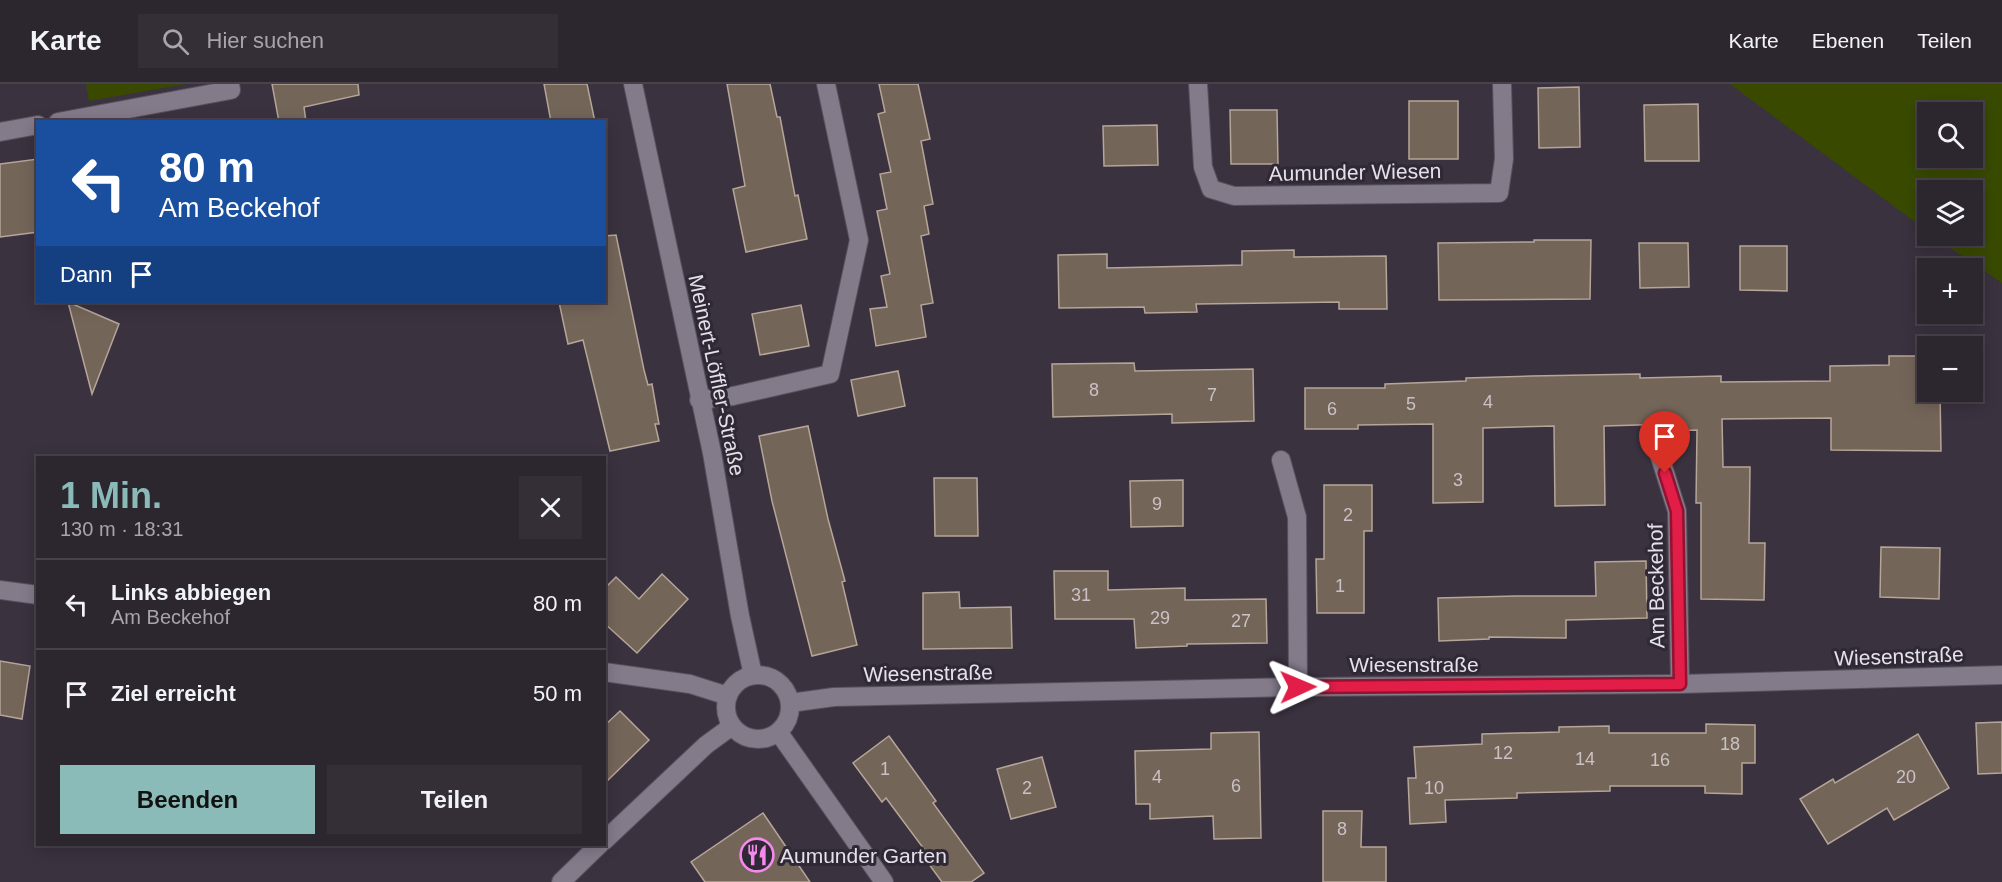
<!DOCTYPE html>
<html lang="de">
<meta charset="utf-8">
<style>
body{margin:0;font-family:Arial,sans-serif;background:#342e37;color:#f1f3f6;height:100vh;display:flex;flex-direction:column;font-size:22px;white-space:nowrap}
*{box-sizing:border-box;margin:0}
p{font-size:20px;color:#a6a5aa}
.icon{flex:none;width:33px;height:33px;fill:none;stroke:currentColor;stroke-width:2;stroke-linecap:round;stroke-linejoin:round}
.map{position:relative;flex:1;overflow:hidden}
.side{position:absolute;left:36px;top:372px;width:570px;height:390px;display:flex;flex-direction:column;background:#2c262f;border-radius:0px;box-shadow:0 3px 15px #0003,0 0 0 2px #48434b}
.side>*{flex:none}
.guide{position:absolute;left:36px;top:36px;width:570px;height:183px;border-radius:0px;box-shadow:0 3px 15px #0003,0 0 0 2px #48434b;background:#1a4fa0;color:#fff;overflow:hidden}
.buttons{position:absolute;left:1917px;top:18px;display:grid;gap:12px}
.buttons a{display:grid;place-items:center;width:66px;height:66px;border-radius:0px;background:#2c262f;box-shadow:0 3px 15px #0003,0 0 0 2px #48434b;font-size:30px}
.pin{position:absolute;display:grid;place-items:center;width:51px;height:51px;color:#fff;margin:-62px -26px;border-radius:50% 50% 50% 0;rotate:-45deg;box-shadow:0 0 6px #0007}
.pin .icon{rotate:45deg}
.me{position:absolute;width:66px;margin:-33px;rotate:89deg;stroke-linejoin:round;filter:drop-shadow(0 0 4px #0008)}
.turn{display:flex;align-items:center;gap:21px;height:126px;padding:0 24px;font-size:27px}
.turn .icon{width:78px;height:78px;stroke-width:2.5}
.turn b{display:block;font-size:42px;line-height:51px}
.then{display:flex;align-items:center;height:57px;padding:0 24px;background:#0003;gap:12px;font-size:22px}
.round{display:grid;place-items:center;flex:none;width:63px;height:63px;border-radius:0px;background:#342e37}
.summary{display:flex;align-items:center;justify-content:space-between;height:102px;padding:0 24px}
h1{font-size:36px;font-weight:800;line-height:45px;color:#8bbbb9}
.primary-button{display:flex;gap:12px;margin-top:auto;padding:12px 24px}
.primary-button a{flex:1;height:69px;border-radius:0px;background:#8bbbb9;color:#111;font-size:24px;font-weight:800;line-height:69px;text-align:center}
.primary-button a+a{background:#342e37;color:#f1f3f6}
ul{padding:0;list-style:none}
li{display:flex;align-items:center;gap:18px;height:90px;padding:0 24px;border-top:2px solid #48434b}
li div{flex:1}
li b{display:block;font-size:22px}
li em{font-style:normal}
header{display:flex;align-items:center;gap:36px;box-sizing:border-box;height:84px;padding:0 30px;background:#2c262f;border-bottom:2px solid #48434b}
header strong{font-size:28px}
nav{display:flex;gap:33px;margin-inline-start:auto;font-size:21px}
.search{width:420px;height:54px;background:#342e37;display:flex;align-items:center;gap:15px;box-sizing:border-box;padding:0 21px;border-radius:0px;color:#a6a5aa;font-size:22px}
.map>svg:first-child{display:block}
.green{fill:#394a00;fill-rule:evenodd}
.building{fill:#746559;stroke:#b6a599;stroke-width:1.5}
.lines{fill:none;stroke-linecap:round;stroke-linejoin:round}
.minor-casing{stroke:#58515d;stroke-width:20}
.tertiary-casing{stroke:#58515d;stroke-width:20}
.minor{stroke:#837a8a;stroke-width:18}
.tertiary{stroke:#837a8a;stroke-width:18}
.route-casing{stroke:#92132f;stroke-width:15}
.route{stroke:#e11d48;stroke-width:10}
.labels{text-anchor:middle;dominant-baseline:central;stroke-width:6;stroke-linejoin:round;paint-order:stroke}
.number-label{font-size:18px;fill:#c9c1c5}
.street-label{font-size:21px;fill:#e5e0e9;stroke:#2f2835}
.poi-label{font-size:21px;fill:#e5e0e9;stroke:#2f2835;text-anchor:start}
</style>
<header>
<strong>Karte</strong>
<div class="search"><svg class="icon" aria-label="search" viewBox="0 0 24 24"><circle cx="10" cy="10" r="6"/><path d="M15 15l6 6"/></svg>Hier suchen</div>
<nav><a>Karte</a><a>Ebenen</a><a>Teilen</a></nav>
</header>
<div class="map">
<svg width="2002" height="798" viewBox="0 0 2002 798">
<rect width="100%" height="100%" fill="#3a323f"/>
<g class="green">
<path d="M86 0H185L89 17Z"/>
<path d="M1730 0H2002V199L1933 152H1972V106H1928L1927 147ZM1928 28H1972V74H1928Z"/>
</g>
<g class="building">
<path d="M272 0H358L359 11 304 23 306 38H279Z"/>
<path d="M544 0H587L595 38H551Z"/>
<path d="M727 0H770L777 33H780L795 112 798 111 807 155 746 168 733 105 745 102Z"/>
<path d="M879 0H918L930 55 921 57 933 120 924 122 929 150 921 152 933 219 921 221 926 253 876 262 870 225 887 223 881 192 890 190 877 127 887 125 880 90 891 88 878 30 885 28Z"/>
<path d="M1579 3 1580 63 1539 64 1538 4Z"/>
<rect x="1409" y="17" width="49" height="58"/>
<path d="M1698 20 1699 77H1645L1644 21Z"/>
<path d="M1230 26H1277L1278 80H1231Z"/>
<path d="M1157 41 1158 81 1104 82 1103 42Z"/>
<path d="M38 75V148L0 153V80Z"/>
<path d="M616 151 644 286 648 301 652 300 659 340H655L659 357 610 367 583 256 568 260 559 218H604V152Z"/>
<path d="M1534 156H1591L1590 215 1439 216 1438 159 1534 158Z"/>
<path d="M1639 159H1688L1689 203 1640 204Z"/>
<path d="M1740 162H1787V207L1740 206Z"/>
<path d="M1294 166V173L1386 172 1387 225H1339V218L1196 220 1197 228 1145 229 1144 223 1059 224 1058 171 1107 170V184L1242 181V167Z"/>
<path d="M68 218 119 240 92 310Z"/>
<path d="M801 221 809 262 760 271 752 230Z"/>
<path d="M1889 272H1928V308H1940L1941 367 1831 366V334L1722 335 1723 383H1750L1749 459H1765L1764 516 1701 515V419H1696L1697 346 1671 347V340L1604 342 1605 421 1555 422 1554 342 1483 344V418L1433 419V340L1358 341V345H1305V304H1385V300L1466 297V294L1531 292 1640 290V294L1721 292V298L1830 297V282L1889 281Z"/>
<path d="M1134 279 1135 287 1253 285 1254 337 1172 339V330L1053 333 1052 280Z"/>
<path d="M898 287 905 322 858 332 851 296Z"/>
<path d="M808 342 828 435 845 497 842 498 857 561 812 572 772 417 759 352Z"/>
<path d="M934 394H977L978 452H935Z"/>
<path d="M1183 396V442L1131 443 1130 397Z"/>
<path d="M1324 401H1372V447H1364V529H1317L1316 475H1324Z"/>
<path d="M1881 463 1940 464 1939 515 1880 513Z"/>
<path d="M1646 477 1647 534 1566 536V554L1489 553V555L1439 557 1438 514 1516 512H1596L1595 478Z"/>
<path d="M1054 487H1108V506L1185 504V516L1266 515 1267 559 1187 560V562L1136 564 1134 535H1055Z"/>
<path d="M662 490 688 515 637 569 604 539V505L616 493 639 515Z"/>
<path d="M959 508 960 524 1011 523 1012 564 923 565V509Z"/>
<path d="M0 577 30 582 22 635 0 631Z"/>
<path d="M620 627 649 656 604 700V642Z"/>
<path d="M2002 638V689L1978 690 1976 639Z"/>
<path d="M1706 640 1755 641V679H1742V710L1705 709V702H1610V707L1517 709V714L1445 716 1446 738 1410 740 1408 694H1416L1414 663 1482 660V650L1559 648V643L1609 642V649H1706Z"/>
<path d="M1259 648 1261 754 1214 755 1213 732 1150 735V720H1136L1135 667 1211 665V649Z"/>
<path d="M1918 650 1949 704 1894 736 1887 724 1828 760 1800 715 1833 695 1835 699Z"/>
<path d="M889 652 936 717 933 719 984 789 971 798H942L920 768 924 765 886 714 882 718 853 679Z"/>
<path d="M1042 673 1056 723 1011 735 997 685Z"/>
<path d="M1323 727H1362L1361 763H1386V798H1323Z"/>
<path d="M763 729 810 798H705L691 778Z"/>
</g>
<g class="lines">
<defs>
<g id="minor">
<path d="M1198 0 1203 83 1211 105 1234 112 1499 109 1504 75 1502 0"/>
<path d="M58 38 231 6 230 0"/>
<path d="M0 48 38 41"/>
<path d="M699 316 733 312 830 290 859 156 826 0"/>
<path d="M1659 370 1677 427 1680 600"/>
<path d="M1281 376 1297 433 1298 603"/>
<path d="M0 506 38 511"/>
<path d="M604 588 690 600 728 612"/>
<path d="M790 619 834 613 1298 603 1680 600 2002 591"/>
</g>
<g id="tertiary">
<path d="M633 0 712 369 740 532 753 591"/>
<circle cx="758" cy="623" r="32"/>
<path d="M779 649 884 798"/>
<path d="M604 757 706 661 732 642"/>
<path d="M561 798 600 760"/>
</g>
</defs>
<use href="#minor" class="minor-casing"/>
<use href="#tertiary" class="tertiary-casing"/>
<use href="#minor" class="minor"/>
<use href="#tertiary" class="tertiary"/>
</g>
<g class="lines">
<defs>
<path id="route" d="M1298 603 1680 600 1677 427 1665 389"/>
</defs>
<use href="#route" class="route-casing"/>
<use href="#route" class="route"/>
</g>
<defs>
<symbol id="restaurant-ring" viewBox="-11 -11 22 22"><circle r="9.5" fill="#2f2835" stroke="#f589ee" stroke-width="1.5"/><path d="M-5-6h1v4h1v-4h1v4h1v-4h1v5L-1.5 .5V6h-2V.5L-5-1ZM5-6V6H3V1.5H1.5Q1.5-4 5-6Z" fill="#f589ee"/></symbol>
</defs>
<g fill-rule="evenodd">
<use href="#restaurant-ring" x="738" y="752" width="38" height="38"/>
</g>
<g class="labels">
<g class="number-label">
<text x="1094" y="306">8</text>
<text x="1212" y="311">7</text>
<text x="1488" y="318">4</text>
<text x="1411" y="320">5</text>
<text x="1332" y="325">6</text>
<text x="1458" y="396">3</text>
<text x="1157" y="420">9</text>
<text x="1348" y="431">2</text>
<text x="1340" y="502">1</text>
<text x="1081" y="511">31</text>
<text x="1160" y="534">29</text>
<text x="1241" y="537">27</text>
<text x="1730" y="660">18</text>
<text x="1503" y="669">12</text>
<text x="1585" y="675">14</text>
<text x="1660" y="676">16</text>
<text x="885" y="685">1</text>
<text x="1157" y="693">4</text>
<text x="1906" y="693">20</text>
<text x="1236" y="702">6</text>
<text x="1027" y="704">2</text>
<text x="1434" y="704">10</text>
<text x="1342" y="745">8</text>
</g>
<g class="street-label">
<text transform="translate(1355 88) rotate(-1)">Aumunder Wiesen</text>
<text transform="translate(717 291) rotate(78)">Meinert-Löffler-Straße</text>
<text transform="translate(1656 502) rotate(-91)">Am Beckehof</text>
<text transform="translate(1899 572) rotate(-2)">Wiesenstraße</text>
<text x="1414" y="580">Wiesenstraße</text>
<text transform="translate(928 589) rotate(-1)">Wiesenstraße</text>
</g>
<g class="poi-label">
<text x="780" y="771">Aumunder Garten</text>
</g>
</g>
</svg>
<div class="buttons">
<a><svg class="icon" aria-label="search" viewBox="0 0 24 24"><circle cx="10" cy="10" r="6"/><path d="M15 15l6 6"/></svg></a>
<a><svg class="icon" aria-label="layers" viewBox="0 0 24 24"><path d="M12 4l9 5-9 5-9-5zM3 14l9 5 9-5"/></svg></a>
<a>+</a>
<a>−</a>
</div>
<div class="pin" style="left:1665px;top:389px;background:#d93025"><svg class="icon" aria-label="arrive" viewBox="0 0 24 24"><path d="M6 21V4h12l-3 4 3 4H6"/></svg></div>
<svg class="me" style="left:1298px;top:603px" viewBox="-20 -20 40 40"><path d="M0-17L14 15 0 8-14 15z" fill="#e11d48" stroke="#fff" stroke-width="4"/></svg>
<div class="guide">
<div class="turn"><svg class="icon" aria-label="left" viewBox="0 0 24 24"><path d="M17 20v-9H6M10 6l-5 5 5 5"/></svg><div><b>80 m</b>Am Beckehof</div></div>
<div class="then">Dann<svg class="icon" aria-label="arrive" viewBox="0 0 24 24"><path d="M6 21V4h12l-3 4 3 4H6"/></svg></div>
</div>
<section class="side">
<div class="summary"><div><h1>1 Min.</h1><p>130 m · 18:31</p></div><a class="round"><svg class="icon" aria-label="close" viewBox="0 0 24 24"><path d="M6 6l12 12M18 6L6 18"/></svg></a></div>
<ul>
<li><svg class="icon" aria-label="left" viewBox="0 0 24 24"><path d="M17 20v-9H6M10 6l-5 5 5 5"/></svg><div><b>Links abbiegen</b><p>Am Beckehof</p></div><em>80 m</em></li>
<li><svg class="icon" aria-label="arrive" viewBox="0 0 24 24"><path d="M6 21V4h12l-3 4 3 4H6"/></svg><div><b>Ziel erreicht</b></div><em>50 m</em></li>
</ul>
<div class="primary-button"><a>Beenden</a><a>Teilen</a></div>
</section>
</div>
